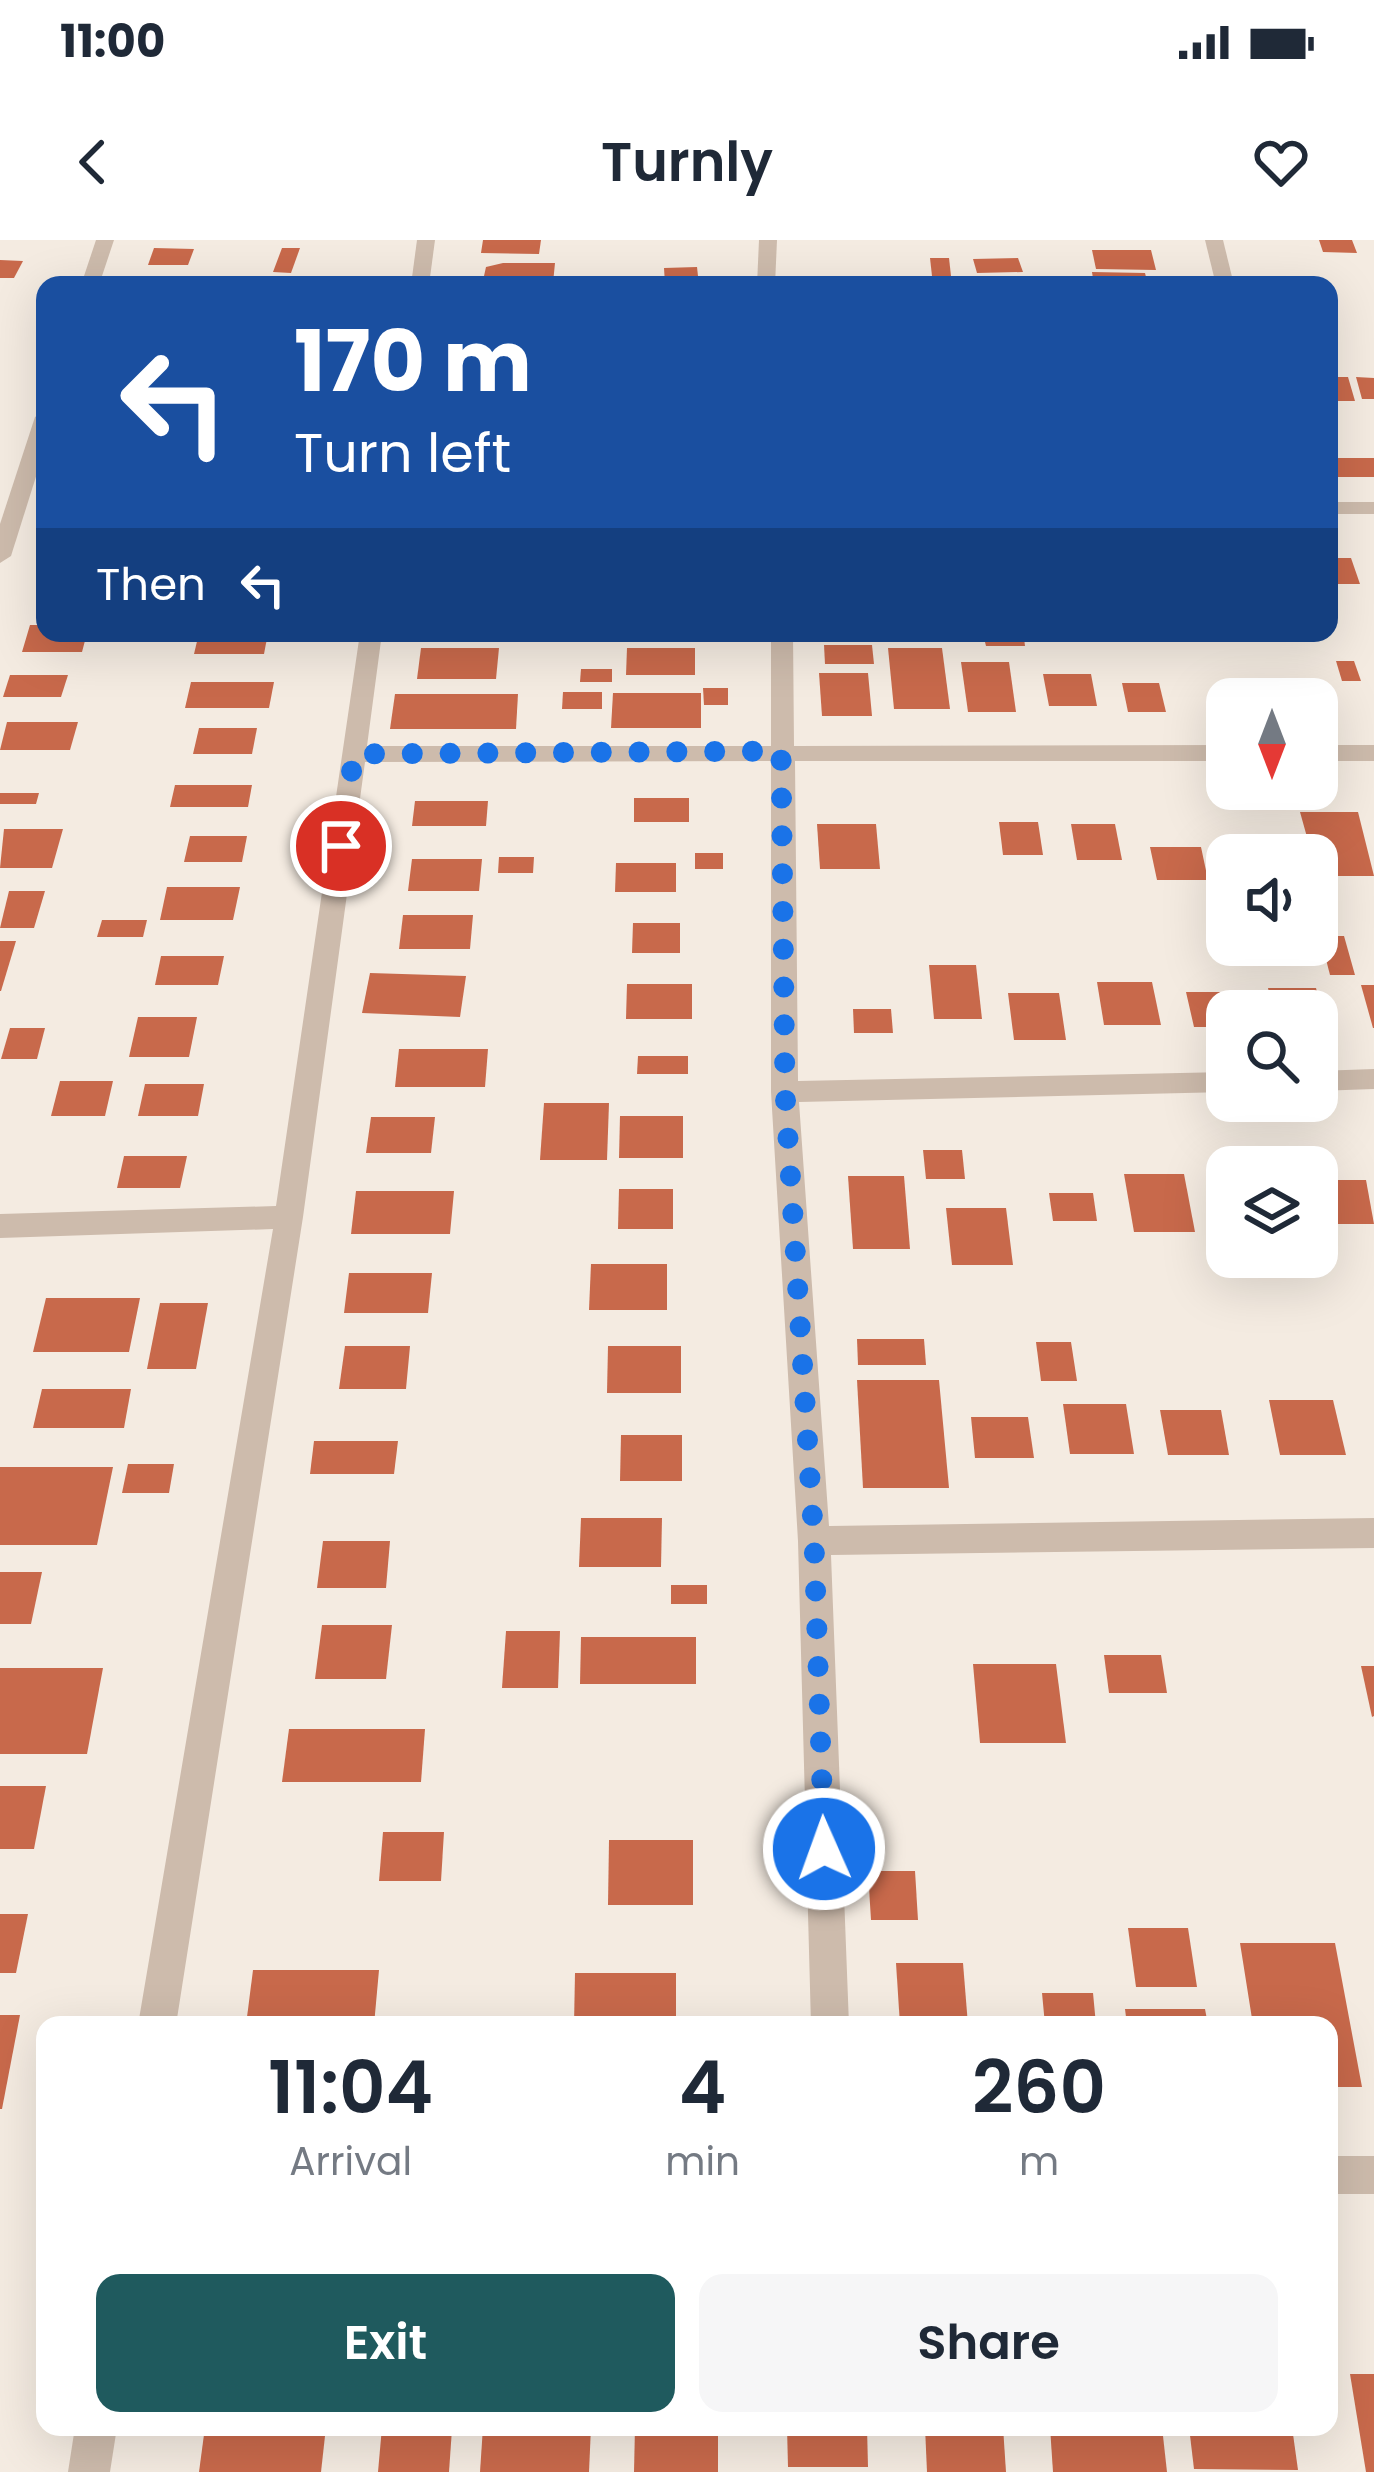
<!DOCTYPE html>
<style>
body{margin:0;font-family:Poppins,sans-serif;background:#f6f6f7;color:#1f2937;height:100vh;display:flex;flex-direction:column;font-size:45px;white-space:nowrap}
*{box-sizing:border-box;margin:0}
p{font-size:39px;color:#747a83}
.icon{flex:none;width:66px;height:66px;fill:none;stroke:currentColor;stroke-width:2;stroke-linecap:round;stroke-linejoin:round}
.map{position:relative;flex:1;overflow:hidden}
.side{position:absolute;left:36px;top:1776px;width:1302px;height:420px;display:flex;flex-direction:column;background:#fff;border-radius:24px;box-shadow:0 12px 48px #0002}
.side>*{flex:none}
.top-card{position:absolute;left:36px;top:36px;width:1302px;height:366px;border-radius:24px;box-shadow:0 12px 48px #0002;background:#1a4fa0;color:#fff;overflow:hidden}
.needle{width:78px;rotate:180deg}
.buttons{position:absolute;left:1206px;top:438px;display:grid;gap:24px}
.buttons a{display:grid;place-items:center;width:132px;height:132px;border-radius:24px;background:#fff;box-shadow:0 12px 48px #0002;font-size:60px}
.pin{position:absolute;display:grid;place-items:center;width:102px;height:102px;color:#fff;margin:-51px;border:6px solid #fff;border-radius:50%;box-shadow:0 3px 12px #0007}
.me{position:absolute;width:132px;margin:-66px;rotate:358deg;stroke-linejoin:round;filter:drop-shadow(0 0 9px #0008)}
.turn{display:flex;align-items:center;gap:42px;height:252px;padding:0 60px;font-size:54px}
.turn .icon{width:156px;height:156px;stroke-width:2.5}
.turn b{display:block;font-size:84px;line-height:102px}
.then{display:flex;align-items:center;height:114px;padding:0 60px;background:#0003;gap:24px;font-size:45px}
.eta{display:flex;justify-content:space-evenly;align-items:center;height:204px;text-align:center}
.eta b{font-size:72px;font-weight:600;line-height:84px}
.cta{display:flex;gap:24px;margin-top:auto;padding:24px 60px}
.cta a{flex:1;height:138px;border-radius:24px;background:#1f5a5e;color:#fff;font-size:48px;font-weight:600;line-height:138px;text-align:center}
.cta a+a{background:#f6f6f7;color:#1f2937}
.status{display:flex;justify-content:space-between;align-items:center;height:84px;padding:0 60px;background:#fff;direction:ltr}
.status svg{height:33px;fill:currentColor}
header{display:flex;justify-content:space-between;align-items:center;height:156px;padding:0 60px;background:#fff;font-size:54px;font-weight:600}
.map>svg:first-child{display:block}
.building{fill:#c8694b}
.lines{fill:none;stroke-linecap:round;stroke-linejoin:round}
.street{fill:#cdbbac;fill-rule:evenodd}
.route{stroke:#1a73e8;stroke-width:21;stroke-dasharray:0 37.8}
</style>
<div class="status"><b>11:00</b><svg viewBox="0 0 49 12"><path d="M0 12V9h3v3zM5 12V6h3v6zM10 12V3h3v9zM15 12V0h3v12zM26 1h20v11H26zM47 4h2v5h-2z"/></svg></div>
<header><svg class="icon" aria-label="back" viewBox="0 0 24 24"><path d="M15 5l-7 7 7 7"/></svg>Turnly<svg class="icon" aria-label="heart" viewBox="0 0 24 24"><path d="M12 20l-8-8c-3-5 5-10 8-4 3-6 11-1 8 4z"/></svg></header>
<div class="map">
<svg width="1374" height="2232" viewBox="0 0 1374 2232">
<rect width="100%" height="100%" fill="#f4ebe1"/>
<g class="building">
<path d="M483 0H541L539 14 481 13Z"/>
<path d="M1319 0H1352L1357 13 1323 12Z"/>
<path d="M154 8 194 9 188 25H148Z"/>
<path d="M282 8H300L291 33 273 32Z"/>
<path d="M1092 10H1151L1156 30 1096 29Z"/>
<path d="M930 18H949L951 36H932Z"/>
<path d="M1018 18 1023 32 977 33 973 19Z"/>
<path d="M0 20 23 21 14 38H0Z"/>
<path d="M503 23H555L553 43 469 44 470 36H484L486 27Z"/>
<path d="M697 27 699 45H665L664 28Z"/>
<path d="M1092 32 1145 33 1148 45H1094Z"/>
<path d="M1329 137H1348L1355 161H1329Z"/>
<path d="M1356 137 1374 138V159H1362Z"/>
<rect x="1329" y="218" width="45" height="19"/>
<path d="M1329 318H1351L1360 344H1329Z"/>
<path d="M30 385H45V393H87L82 412H22Z"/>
<path d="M199 393H268L264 414H194Z"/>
<path d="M984 398H1024L1025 406H986Z"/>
<path d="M824 405H872L874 424H825Z"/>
<path d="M421 408H499L496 439H417Z"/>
<path d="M627 408H695V435H626Z"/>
<path d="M888 408H942L950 469H894Z"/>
<path d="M1336 421H1354L1361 441H1342Z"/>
<path d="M961 422H1009L1016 472H968Z"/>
<path d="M581 429H612V442H580Z"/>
<path d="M819 433H868L872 476H822Z"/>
<path d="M1043 434H1091L1097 466H1049Z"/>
<path d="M10 435H68L61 457H3Z"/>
<path d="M191 442H274L269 468H185Z"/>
<path d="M1122 443H1159L1166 472H1128Z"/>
<path d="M1290 443H1313L1318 459H1295Z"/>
<path d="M703 448H728V465H704Z"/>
<path d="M563 452H602V469H562Z"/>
<path d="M613 453H701V488H611Z"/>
<path d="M395 454H518L516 489H390Z"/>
<path d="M7 482H78L70 510H0Z"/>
<path d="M199 488H257L252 514H193Z"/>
<path d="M175 545H252L248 567H170Z"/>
<path d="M0 553H39L36 564H0Z"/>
<rect x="634" y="558" width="55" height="24"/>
<path d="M415 561H488L486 586H412Z"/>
<path d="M1300 572H1358L1374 636H1318L1317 615H1312Z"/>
<path d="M999 582H1038L1043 615H1003Z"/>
<path d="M817 584H876L880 629H820Z"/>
<path d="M1071 584H1115L1122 620H1077Z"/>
<path d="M4 589H63L52 628H0Z"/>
<path d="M190 596H247L242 622H184Z"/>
<path d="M1150 607H1201L1208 640H1157Z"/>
<rect x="695" y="613" width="28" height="16"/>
<path d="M499 617H534L533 633H498Z"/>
<path d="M412 619H482L479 651H408Z"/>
<path d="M616 623H676V652H615Z"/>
<path d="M167 647H240L233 680H160Z"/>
<path d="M9 651H45L34 688H0Z"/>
<path d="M403 675H473L470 709H399Z"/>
<path d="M102 680H147L143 697H97Z"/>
<path d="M633 683H680V713H632Z"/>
<path d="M1320 696H1344L1355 735H1330Z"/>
<path d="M0 701H16L1 751H0Z"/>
<path d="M161 716H224L218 745H155Z"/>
<path d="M929 725H976L982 779H934Z"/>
<path d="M370 733 466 736 460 777 362 773Z"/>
<path d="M1097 742H1152L1161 785H1104Z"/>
<path d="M627 744H692V779H626Z"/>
<path d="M1361 745H1374V788H1373Z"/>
<path d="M1268 748H1316L1324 779H1317V771H1273Z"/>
<path d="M1186 752H1239L1244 771H1227V787H1194Z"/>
<path d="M1008 753H1059L1066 800H1014Z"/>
<path d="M853 769H891L893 793H854Z"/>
<path d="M138 777H197L189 817H129Z"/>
<path d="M10 788H45L37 819H1Z"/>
<path d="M399 809H488L485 847H395Z"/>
<path d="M638 816H688V834H637Z"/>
<path d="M60 841H113L105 876H51Z"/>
<path d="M145 844H204L198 876H138Z"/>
<path d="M544 863H609L607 920H540Z"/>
<path d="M620 876H683V918H619Z"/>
<path d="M371 877H435L431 913H366Z"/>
<path d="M923 910H962L965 939H926Z"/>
<path d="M124 916H187L180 948H117Z"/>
<path d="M1207 924H1227V1013H1225Z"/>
<path d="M1124 934H1184L1195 992H1134Z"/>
<path d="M848 936H904L910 1009H853Z"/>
<path d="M1323 940H1366L1374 984H1334Z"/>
<path d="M619 949H673V989H618Z"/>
<path d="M356 951H454L450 994H351Z"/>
<path d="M1049 953H1093L1097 981H1053Z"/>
<path d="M946 968H1006L1013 1025H952Z"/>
<path d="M591 1024H667V1070H589Z"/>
<path d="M349 1033H432L428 1073H344Z"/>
<path d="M46 1058H140L129 1112H33Z"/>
<path d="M160 1063H208L196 1129H147Z"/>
<path d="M857 1099H924L926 1125H858Z"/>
<path d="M1036 1102H1071L1077 1141H1041Z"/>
<path d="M345 1106H410L406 1149H339Z"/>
<path d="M608 1106H681V1153H607Z"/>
<path d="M857 1140H939L949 1248H863Z"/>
<path d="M42 1149H131L124 1188H33Z"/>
<path d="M1269 1160H1333L1346 1215H1280Z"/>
<path d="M1063 1164H1126L1134 1214H1070Z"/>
<path d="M1160 1170H1221L1229 1215H1168Z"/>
<path d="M971 1177H1028L1034 1218H975Z"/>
<path d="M621 1195H682V1241H620Z"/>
<path d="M314 1201H398L394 1234H310Z"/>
<path d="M128 1224H174L169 1253H122Z"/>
<path d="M0 1227H113L97 1305H0Z"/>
<path d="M581 1278H662L661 1327H579Z"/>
<path d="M323 1301H390L386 1348H317Z"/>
<path d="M0 1332H42L31 1384H0Z"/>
<rect x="671" y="1345" width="36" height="19"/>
<path d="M322 1385H392L386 1439H315Z"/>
<path d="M506 1391H560L558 1448H502Z"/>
<path d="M581 1397H696V1444H580Z"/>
<path d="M1104 1415H1161L1167 1453H1109Z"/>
<path d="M973 1424H1056L1066 1503H980Z"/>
<path d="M1361 1426H1374V1476L1372 1477Z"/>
<path d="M0 1428H103L87 1514H0Z"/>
<path d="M289 1489H425L421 1542H282Z"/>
<path d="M0 1546H46L34 1609H0Z"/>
<path d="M383 1592H444L441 1641H379Z"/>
<path d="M609 1600H693V1665H608Z"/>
<path d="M868 1631H915L918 1680H871Z"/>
<path d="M0 1674H28L16 1733H0Z"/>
<path d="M1128 1688H1188L1197 1747H1136Z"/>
<path d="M1240 1703H1335L1362 1847H1329V1785H1253Z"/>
<path d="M896 1723H963L968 1785H900Z"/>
<path d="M253 1730H379L374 1785H246Z"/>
<path d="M575 1733H676V1785H574Z"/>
<path d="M1042 1753H1093L1096 1785H1045Z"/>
<path d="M1125 1769H1205L1208 1785H1127Z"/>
<path d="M0 1775H20L2 1869H0Z"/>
<path d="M1350 2134H1374V2232H1366Z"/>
<path d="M205 2187H326L321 2232H199Z"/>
<path d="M382 2187 452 2189 449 2232H378Z"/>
<path d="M483 2187H591L589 2232H480Z"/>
<path d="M635 2187H718V2232H634Z"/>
<path d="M787 2187H867L868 2227H788Z"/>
<path d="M925 2187H1003L1006 2232H927Z"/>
<path d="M1050 2187H1162L1167 2232H1053Z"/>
<path d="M1189 2187H1292L1298 2230 1194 2229Z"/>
</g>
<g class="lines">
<g class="street">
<path d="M96 0H114L99 45H81Z"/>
<path d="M417 0H435L429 45H411Z"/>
<path d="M759 0H777L775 45H757Z"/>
<path d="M1205 0H1223L1234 45H1216Z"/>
<path d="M45 171V208L11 316 0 323V284L35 177Z"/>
<rect x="1329" y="262" width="45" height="12"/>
<path d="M360 393H382L367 506H771V393H793L794 506 1227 505V521H795L798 841 1227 832V852L799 862 829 1286 1374 1278V1308L831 1315 849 1785H811L798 1301 771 852V521L365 522 303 977 176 1785H138L273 989 0 998V974L276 966Z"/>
<rect x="1317" y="505" width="57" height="16"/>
<path d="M1374 829V849L1317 851V831Z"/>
<rect x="1329" y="1916" width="45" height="38"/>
<path d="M75 2187H117L110 2232H68Z"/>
</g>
</g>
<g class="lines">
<path class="route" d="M341 606 354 514 781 511 785 852 814 1301 824 1609"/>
</g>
</svg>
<div class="buttons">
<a><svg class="needle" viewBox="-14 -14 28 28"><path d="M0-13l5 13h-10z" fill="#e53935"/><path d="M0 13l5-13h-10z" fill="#747a83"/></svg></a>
<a><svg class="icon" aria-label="sound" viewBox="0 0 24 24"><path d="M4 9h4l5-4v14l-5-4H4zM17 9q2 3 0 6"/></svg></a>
<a><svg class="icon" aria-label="search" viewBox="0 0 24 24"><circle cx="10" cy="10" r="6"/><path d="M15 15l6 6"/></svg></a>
<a><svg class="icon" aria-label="layers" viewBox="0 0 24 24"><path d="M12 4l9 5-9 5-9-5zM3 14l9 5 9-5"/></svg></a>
</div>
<div class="pin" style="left:341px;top:606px;background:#d93025"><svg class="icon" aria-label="arrive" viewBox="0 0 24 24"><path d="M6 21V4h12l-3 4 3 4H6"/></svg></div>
<svg class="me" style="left:824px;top:1609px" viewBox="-20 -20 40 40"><circle r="17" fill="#1a73e8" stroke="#fff" stroke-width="3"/><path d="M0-11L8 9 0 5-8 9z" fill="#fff"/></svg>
<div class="top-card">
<div class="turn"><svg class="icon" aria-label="left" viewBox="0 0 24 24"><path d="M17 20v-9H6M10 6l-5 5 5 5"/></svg><div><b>170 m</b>Turn left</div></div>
<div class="then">Then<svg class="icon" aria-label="left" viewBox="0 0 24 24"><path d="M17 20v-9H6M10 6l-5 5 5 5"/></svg></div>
</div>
<section class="side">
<div class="eta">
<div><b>11:04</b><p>Arrival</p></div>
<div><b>4</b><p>min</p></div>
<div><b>260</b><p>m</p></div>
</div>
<div class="cta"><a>Exit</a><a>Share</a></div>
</section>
</div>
